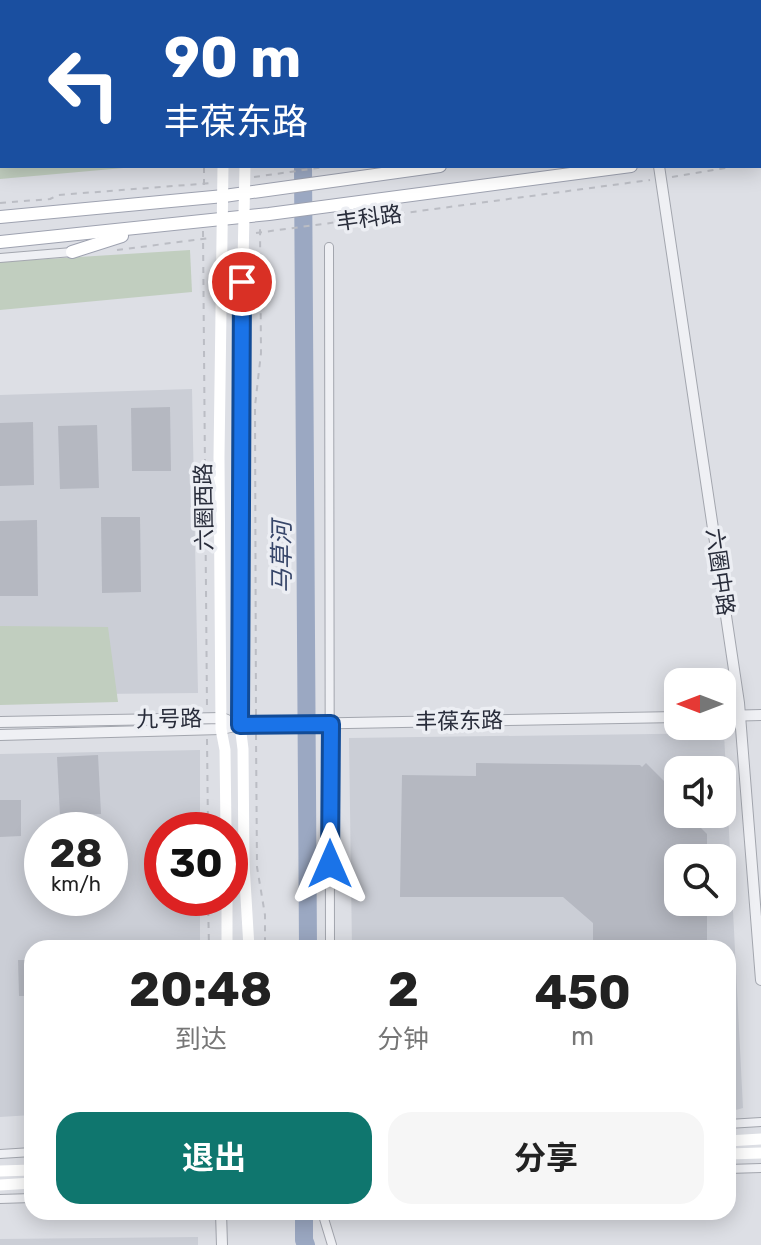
<!DOCTYPE html>
<html lang="zh">
<meta charset="utf-8">
<style>
body{margin:0;font-family:Rubik,"Noto Sans SC",sans-serif;background:#f6f6f6;color:#222;height:100vh;display:flex;flex-direction:column;font-size:30px;white-space:nowrap}
*{box-sizing:border-box;margin:0}
p{font-size:26px;color:#767676}
.icon{flex:none;width:44px;height:44px;fill:none;stroke:currentColor;stroke-width:2;stroke-linecap:round;stroke-linejoin:round}
.map{position:relative;flex:1;overflow:hidden}
.drawer{position:absolute;left:24px;top:940px;width:712px;height:280px;display:flex;flex-direction:column;background:#fff;border-radius:24px;box-shadow:0 4px 20px #0003}
.drawer>*{flex:none}
.hud{position:absolute;left:0px;top:0px;width:762px;height:168px;box-shadow:0 4px 20px #0003;background:#1a4fa0;color:#fff;overflow:hidden}
.needle{width:52px;rotate:270deg}
.fabs{position:absolute;left:664px;top:668px;display:grid;gap:16px}
.fabs a{display:grid;place-items:center;width:72px;height:72px;border-radius:16px;background:#fff;box-shadow:0 4px 20px #0003;font-size:40px}
.speed{position:absolute;left:24px;top:812px;display:flex;gap:16px;font-size:40px;font-weight:700;text-align:center}
.speed>*{display:grid;place-content:center;width:104px;height:104px;border-radius:50%;background:#fff;box-shadow:0 4px 20px #0003;line-height:1}
.speed small{font-size:20px;font-weight:400}
.speed .limit{border:12px solid #d22;background:#fff;color:#111}
.pin{position:absolute;display:grid;place-items:center;width:68px;height:68px;color:#fff;margin:-34px;border:4px solid #fff;border-radius:50%;box-shadow:0 2px 8px #0007}
.me{position:absolute;width:88px;margin:-44px;rotate:0deg;stroke-linejoin:round;filter:drop-shadow(0 0 6px #0008)}
.turn{display:flex;align-items:center;gap:28px;height:168px;padding:0 32px;font-size:36px}
.turn .icon{width:104px;height:104px;stroke-width:2.5}
.turn b{display:block;font-size:56px;line-height:68px}
.eta{display:flex;justify-content:space-evenly;align-items:center;height:136px;text-align:center}
.eta b{font-size:48px;font-weight:700;line-height:56px}
.button{display:flex;gap:16px;margin-top:auto;padding:16px 32px}
.button a{flex:1;height:92px;border-radius:24px;background:#0f766e;color:#fff;font-size:32px;font-weight:700;line-height:92px;text-align:center}
.button a+a{background:#f6f6f6;color:#222}
.map>svg:first-child{display:block}
.built{fill:#cbced6;fill-rule:evenodd}
.green{fill:#c1cebf}
.lines{fill:none;stroke-linecap:round;stroke-linejoin:round}
.river{stroke:#9ba8c2;stroke-width:18}
.building{fill:#b5b8c1}
.minor-casing{stroke:#a3a6ae;stroke-width:10}
.tertiary-casing{stroke:#a3a6ae;stroke-width:12}
.primary-casing{stroke:#9ea2b0;stroke-width:14}
.path{stroke:#bbbdc4;stroke-width:2;stroke-dasharray:6 6;stroke-linecap:butt}
.minor{stroke:#eff0f4;stroke-width:8}
.tertiary{stroke:#eff0f4;stroke-width:10}
.secondary{stroke:#fff;stroke-width:11}
.primary{stroke:#fff;stroke-width:12}
.route-casing{stroke:#114b97;stroke-width:20}
.route{stroke:#1a73e8;stroke-width:14}
.labels{text-anchor:middle;dominant-baseline:central;stroke-width:7;stroke-linejoin:round;paint-order:stroke}
.street-label{font-size:22px;fill:#282c3a;stroke:#eceef3}
.water-label{font-size:24px;font-style:italic;fill:#374669;stroke:#eceef3}
</style>
<div class="map">
<svg width="761" height="1245" viewBox="0 0 761 1245">
<rect width="100%" height="100%" fill="#dddfe5"/>
<g class="built">
<path d="M192 389 198 693 0 695V395Z"/>
<path d="M724 733 743 1108 728 1112V948H352L349 738ZM678 770H722V814H678ZM678 858H722V902H678Z"/>
<path d="M200 750V830H162V898H200V948H32V1115L0 1117V754ZM42 830H110V898H42Z"/>
<path d="M198 1237V1245H0V1239Z"/>
</g>
<g class="green">
<path d="M0 122 2 166H146L0 179Z"/>
<path d="M190 250 192 292 0 310V262Z"/>
<path d="M0 626 108 627 118 702 0 705Z"/>
</g>
<g class="lines">
<g class="river">
<path d="M302 0V2"/>
<path d="M0 157 2 156"/>
<path d="M303 166 308 948"/>
<path d="M304 1212V1240L306 1245"/>
</g>
</g>
<g class="building">
<path d="M170 407 171 471H132L131 408Z"/>
<path d="M33 422 34 485 0 486V423Z"/>
<path d="M97 425 99 488 60 489 58 426Z"/>
<path d="M101 517H140L141 592 102 593Z"/>
<path d="M37 520 38 596H0V521Z"/>
<path d="M98 755 101 814 60 816 57 757Z"/>
<path d="M476 763 640 765 642 767 646 763 677 794 672 799 678 805V814H687L707 834V858H678V902H707V948H593V923L563 897H400L402 775 476 776Z"/>
<path d="M0 800H21V836L0 837Z"/>
<path d="M162 848V885H148L147 849Z"/>
<path d="M18 960H32V996H19Z"/>
<path d="M26 1035H32V1095H29Z"/>
</g>
<g class="lines">
<defs>
<g id="minor">
<path d="M326 0V2"/>
<path d="M329 247 330 948"/>
<path d="M0 258 72 252"/>
<path d="M728 1124 761 1122"/>
<path d="M0 1154 32 1152"/>
<path d="M728 1169 761 1168"/>
<path d="M0 1199 32 1198"/>
<path d="M322 1212 332 1245"/>
</g>
<g id="tertiary">
<path d="M630 0 631 2"/>
<path d="M659 166 739 703 761 980"/>
<path d="M722 716 761 715"/>
<path d="M0 722 222 718 227 720"/>
<path d="M0 735 221 729 240 725 678 717"/>
<path d="M221 1212 222 1245"/>
</g>
<g id="primary">
<path d="M760 122H761"/>
<path d="M760 146H761"/>
<path d="M0 217 224 196 440 166"/>
<path d="M0 242 269 214 631 166"/>
<path d="M72 252 122 236"/>
</g>
</defs>
<use href="#minor" class="minor-casing"/>
<use href="#tertiary" class="tertiary-casing"/>
<use href="#primary" class="primary-casing"/>
<g class="path">
<path d="M203 0V2"/>
<path d="M760 103H761"/>
<path d="M760 162H761"/>
<path d="M254 177 332 166"/>
<path d="M672 177 738 166"/>
<path d="M204 185V166"/>
<path d="M0 203 50 199 58 195 212 183"/>
<path d="M203 231 207 709"/>
<path d="M256 233 650 180"/>
<path d="M117 250 210 238"/>
<path d="M256 715 255 406 261 353 260 226"/>
<path d="M256 734 257 867 265 915V948"/>
<path d="M207 739 208 830"/>
<path d="M208 898 209 948"/>
</g>
<use href="#minor" class="minor"/>
<use href="#tertiary" class="tertiary"/>
<g class="secondary">
<path d="M220 0V2"/>
<path d="M241 0 242 2"/>
<path d="M223 166 219 457 221 729 225 750 226 830"/>
<path d="M245 166 240 408V725L243 749 244 864 249 948"/>
<path d="M227 898V948"/>
<path d="M728 1141 761 1139"/>
<path d="M728 1154 761 1153"/>
<path d="M0 1171 32 1170"/>
<path d="M0 1185 32 1183"/>
</g>
<use href="#primary" class="primary"/>
</g>
<g class="lines">
<defs>
<path id="route" d="M242 282 240 725 331 724 330 864"/>
</defs>
<use href="#route" class="route-casing"/>
<use href="#route" class="route"/>
</g>
<g class="labels">
<g class="street-label">
<text transform="translate(369 218) rotate(-8)">丰科路</text>
<text transform="translate(204 507) rotate(-91)">六圈西路</text>
<text transform="translate(720 572) rotate(82)">六圈中路</text>
<text transform="translate(169 719) rotate(-1)">九号路</text>
<text transform="translate(459 721) rotate(-1)">丰葆东路</text>
</g>
<g class="water-label">
<text transform="translate(282 557) rotate(-90)">马草河</text>
</g>
</g>
</svg>
<div class="fabs">
<a><svg class="needle" viewBox="-14 -14 28 28"><path d="M0-13l5 13h-10z" fill="#e53935"/><path d="M0 13l5-13h-10z" fill="#767676"/></svg></a>
<a><svg class="icon" aria-label="sound" viewBox="0 0 24 24"><path d="M4 9h4l5-4v14l-5-4H4zM17 9q2 3 0 6"/></svg></a>
<a><svg class="icon" aria-label="search" viewBox="0 0 24 24"><circle cx="10" cy="10" r="6"/><path d="M15 15l6 6"/></svg></a>
</div>
<div class="speed"><div>28<small>km/h</small></div><div class="limit">30</div></div>
<div class="pin" style="left:242px;top:282px;background:#d93025"><svg class="icon" aria-label="arrive" viewBox="0 0 24 24"><path d="M6 21V4h12l-3 4 3 4H6"/></svg></div>
<svg class="me" style="left:330px;top:864px" viewBox="-20 -20 40 40"><path d="M0-17L14 15 0 8-14 15z" fill="#1a73e8" stroke="#fff" stroke-width="4"/></svg>
<div class="hud">
<div class="turn"><svg class="icon" aria-label="left" viewBox="0 0 24 24"><path d="M17 20v-9H6M10 6l-5 5 5 5"/></svg><div><b>90 m</b>丰葆东路</div></div>
</div>
<section class="drawer">
<div class="eta">
<div><b>20:48</b><p>到达</p></div>
<div><b>2</b><p>分钟</p></div>
<div><b>450</b><p>m</p></div>
</div>
<div class="button"><a>退出</a><a>分享</a></div>
</section>
</div>
